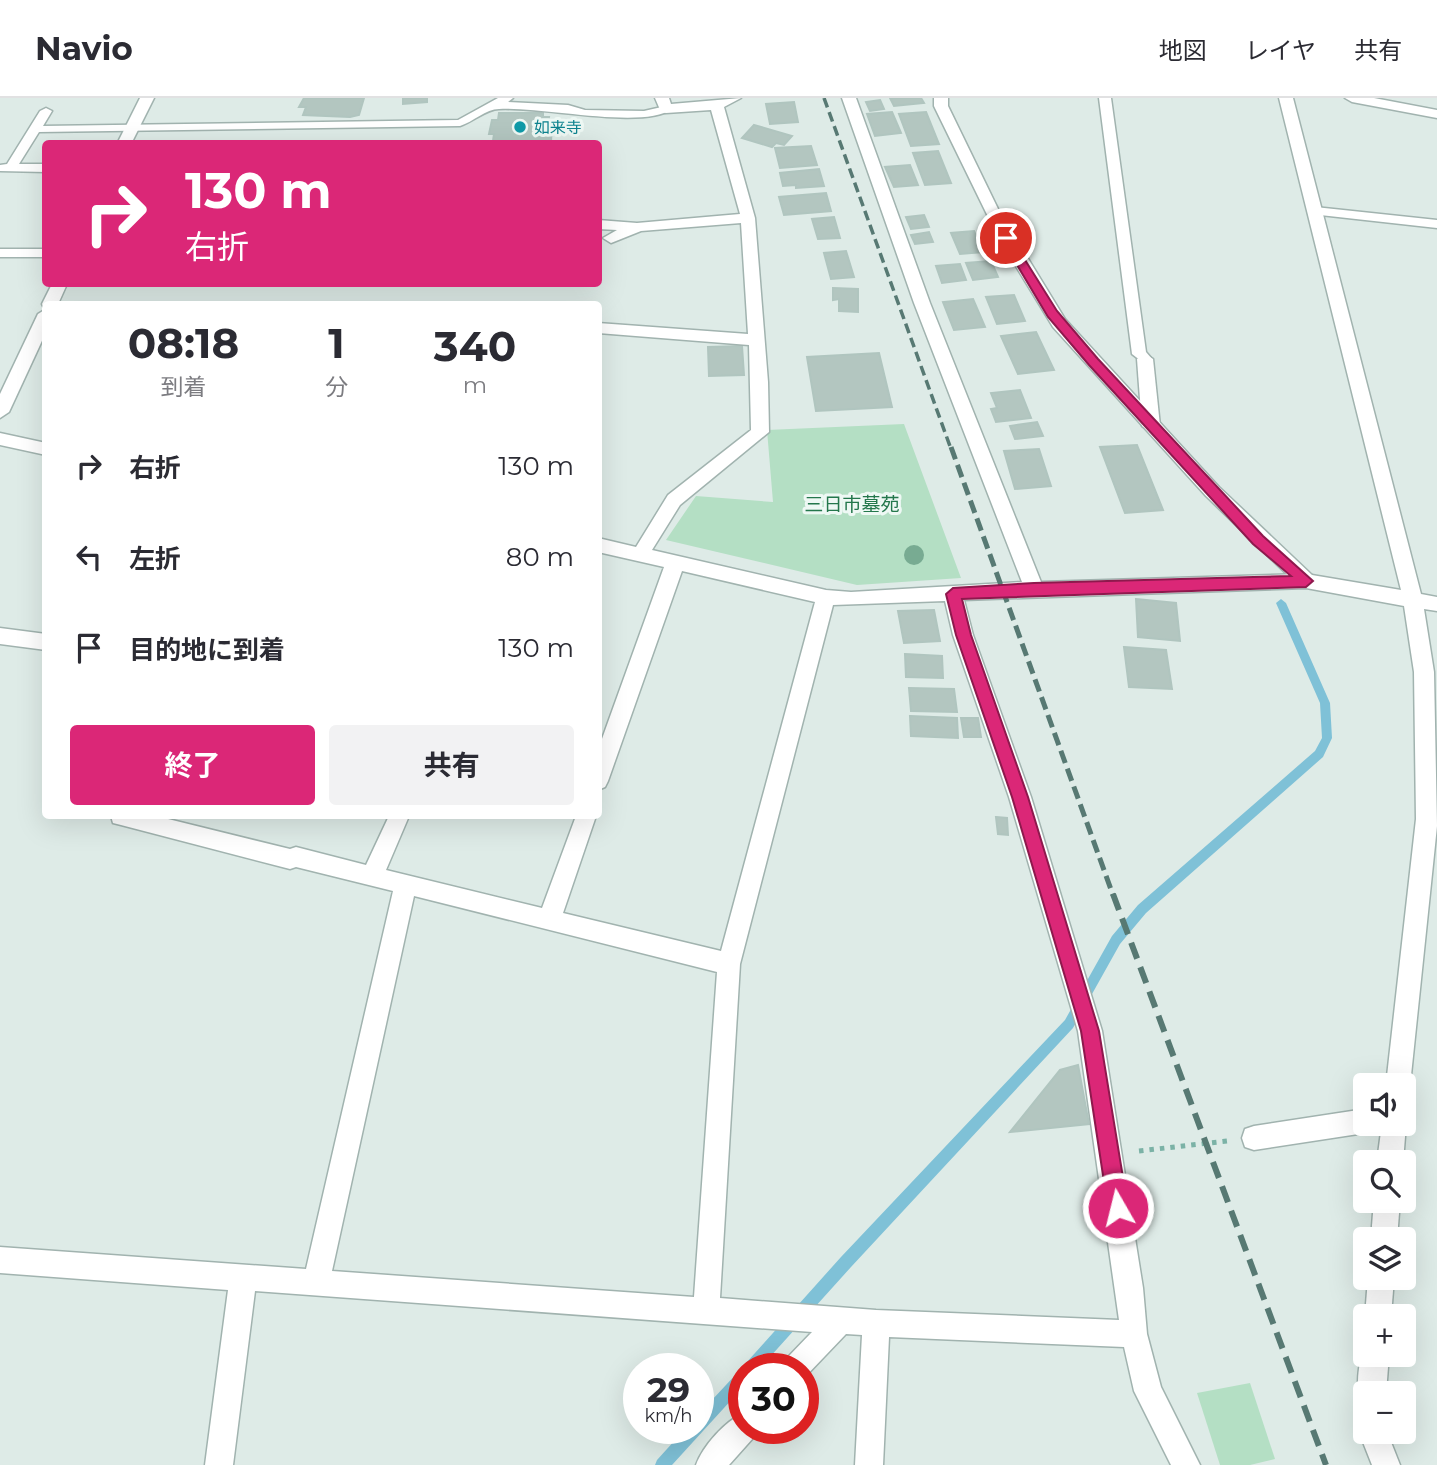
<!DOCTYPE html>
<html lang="ja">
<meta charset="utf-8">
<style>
body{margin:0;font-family:Montserrat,"Noto Sans JP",sans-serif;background:#f2f2f3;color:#2b2b33;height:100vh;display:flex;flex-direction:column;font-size:26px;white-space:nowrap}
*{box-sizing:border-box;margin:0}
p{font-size:23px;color:#7c7c81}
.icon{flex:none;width:38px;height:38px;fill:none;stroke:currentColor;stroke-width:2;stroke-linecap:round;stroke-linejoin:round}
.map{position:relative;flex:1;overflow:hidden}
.drawer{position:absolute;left:42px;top:203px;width:560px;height:518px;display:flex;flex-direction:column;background:#fff;border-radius:7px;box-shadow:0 7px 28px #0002}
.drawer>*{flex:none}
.banner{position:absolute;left:42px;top:42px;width:560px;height:147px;border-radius:7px;box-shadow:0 7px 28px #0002;background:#db2777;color:#fff;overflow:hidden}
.tools{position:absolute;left:1353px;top:975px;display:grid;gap:14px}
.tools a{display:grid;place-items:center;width:63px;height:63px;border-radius:7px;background:#fff;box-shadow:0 7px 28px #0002;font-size:35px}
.speed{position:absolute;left:623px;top:1255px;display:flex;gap:14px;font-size:35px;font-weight:700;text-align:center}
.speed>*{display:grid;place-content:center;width:91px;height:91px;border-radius:50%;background:#fff;box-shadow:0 7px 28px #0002;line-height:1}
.speed small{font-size:18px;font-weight:400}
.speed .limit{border:10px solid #d22;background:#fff;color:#111}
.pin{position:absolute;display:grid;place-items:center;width:60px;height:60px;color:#fff;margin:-30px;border:4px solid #fff;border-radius:50%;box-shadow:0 2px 7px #0007}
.me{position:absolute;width:77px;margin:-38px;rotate:352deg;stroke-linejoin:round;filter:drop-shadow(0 0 5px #0008)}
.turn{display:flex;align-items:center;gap:24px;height:147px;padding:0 28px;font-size:32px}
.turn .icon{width:91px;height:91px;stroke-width:2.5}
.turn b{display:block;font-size:49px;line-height:60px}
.eta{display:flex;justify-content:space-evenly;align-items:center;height:119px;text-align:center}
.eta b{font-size:42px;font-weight:700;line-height:49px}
.cta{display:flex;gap:14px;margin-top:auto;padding:14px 28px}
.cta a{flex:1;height:80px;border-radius:7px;background:#db2777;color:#fff;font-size:28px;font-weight:700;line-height:80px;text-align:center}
.cta a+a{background:#f2f2f3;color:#2b2b33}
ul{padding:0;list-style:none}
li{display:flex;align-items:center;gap:21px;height:91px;padding:0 28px}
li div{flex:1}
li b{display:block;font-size:26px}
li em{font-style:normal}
header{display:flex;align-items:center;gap:42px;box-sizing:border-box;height:98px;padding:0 35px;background:#fff;border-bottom:2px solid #e1e1e2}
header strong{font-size:33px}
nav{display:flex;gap:38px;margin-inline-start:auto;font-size:24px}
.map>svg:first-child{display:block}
.green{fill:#b4dfc4}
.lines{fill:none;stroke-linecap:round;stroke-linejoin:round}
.stream{fill:#7fc1d7;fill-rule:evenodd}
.building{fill:#b3c6c0;stroke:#b0c5bf;stroke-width:2}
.service-casing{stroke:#a1b3af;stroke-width:3}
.minor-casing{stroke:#a1b3af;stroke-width:3}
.tertiary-casing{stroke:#a1b3af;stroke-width:3}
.path{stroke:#7bb2a6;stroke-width:5;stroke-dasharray:4.5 6;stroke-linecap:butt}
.service{fill:#fff;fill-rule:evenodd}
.minor{fill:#fff;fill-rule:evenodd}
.tertiary{fill:#fff;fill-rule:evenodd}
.rail-far2{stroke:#577973;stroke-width:3.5;stroke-dasharray:10 5;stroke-linecap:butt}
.rail-far1{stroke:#577973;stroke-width:5;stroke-dasharray:13 6;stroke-linecap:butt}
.rail{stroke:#577973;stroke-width:6;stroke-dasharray:17 9;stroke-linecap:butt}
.tree{fill:#78ab92}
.route{fill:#db2777;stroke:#8e194d;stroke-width:2}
.culture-dot{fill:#0f9aa8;stroke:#eef8f4;stroke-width:2.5}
.labels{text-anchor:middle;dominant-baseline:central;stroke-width:6;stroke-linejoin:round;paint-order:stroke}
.far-culture-label{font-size:16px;fill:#0d838f;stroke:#eef8f4;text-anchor:start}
.park-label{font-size:19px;fill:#24774c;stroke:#eef8f4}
</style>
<header>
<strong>Navio</strong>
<nav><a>地図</a><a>レイヤ</a><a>共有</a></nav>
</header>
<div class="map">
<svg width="1437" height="1367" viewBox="0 0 1437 1367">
<rect width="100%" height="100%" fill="#deebe7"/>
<g class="green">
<path d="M904 326 961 480 857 487 666 442 696 398 773 404 767 332Z"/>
<path d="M1250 1285 1275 1361 1250 1367H1220L1197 1295Z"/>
</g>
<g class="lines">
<g class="stream">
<path d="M1281 501 1286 505 1330 605 1332 640 1323 659 1146 815 1120 846 1073 930 851 1169 760 1270H744L746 1265 841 1159 1065 922 1112 838 1138 807 1315 653 1322 640 1320 605 1276 505Z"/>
<path d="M744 1271V1288L672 1367H655L657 1362 686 1330H698V1317L739 1273Z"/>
</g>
</g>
<g class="building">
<path d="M304 0H364L359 17 350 19 303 17 306 9H299Z"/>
<path d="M403 0H427V4L403 6Z"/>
<path d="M890 0H921L924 5 894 8Z"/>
<path d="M880 2 884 11 870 13 866 4Z"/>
<path d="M794 4 798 24 770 26 766 6Z"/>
<path d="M892 14 901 35 875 38 867 16Z"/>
<path d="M926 14 939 46 911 48 899 16Z"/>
<path d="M499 15H543V19H549L548 24H552L551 44 493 43 494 36H489L492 22H498Z"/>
<path d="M754 27 792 38 784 47 776 45 772 49 742 40Z"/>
<path d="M811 48 817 67 780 70 775 50Z"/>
<path d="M938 53 951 85 925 87 913 55Z"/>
<path d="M910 67 918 87 894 89 885 69Z"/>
<path d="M819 71 824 88 796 90V87L783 88 780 75Z"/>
<path d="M826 95 831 113 784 117 779 99Z"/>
<path d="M924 117 929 129 911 131 906 119Z"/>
<path d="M834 119 840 140 818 141 812 121Z"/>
<path d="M974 133 983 154 960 156 951 135Z"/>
<path d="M929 134 933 144 915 146 911 137Z"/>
<path d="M846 153 854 179 831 181 824 155Z"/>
<path d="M991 163 998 179 973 182 966 165Z"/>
<path d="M960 166 966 182 942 185 936 168Z"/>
<path d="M833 190 858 191V214L839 213V201L833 202Z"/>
<path d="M1014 197 1025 223 997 226 986 199Z"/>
<path d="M973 201 985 229 954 232 943 204Z"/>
<path d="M1036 234 1054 272 1018 276 1001 238Z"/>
<path d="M742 248 744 277 709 278 708 249Z"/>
<path d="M879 255 892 309 816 313 807 259Z"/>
<path d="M1020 292 1031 320 996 324 991 311 997 310 991 295Z"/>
<path d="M1037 324 1043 338 1015 341 1010 328Z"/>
<path d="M1137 347 1163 412 1125 415 1100 349Z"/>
<path d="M1039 351 1051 388 1015 391 1004 353Z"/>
<path d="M1136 501 1176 505 1180 543 1138 539Z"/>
<path d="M934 512 940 543 904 545 898 513Z"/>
<path d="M1124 549 1166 552 1172 591 1129 589Z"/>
<path d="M905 556 942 558 943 580 906 579Z"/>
<path d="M909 590 954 591 957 614 911 613Z"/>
<path d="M910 618 957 620 958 640 911 638Z"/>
<path d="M961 620H978L981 639H964Z"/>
<path d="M996 719 1007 720 1008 737 998 736Z"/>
<path d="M1078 967 1089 1026 1010 1034 1060 972Z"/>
</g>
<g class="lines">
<defs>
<g id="service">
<path d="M498 0H513L508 4 568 7 585 12 644 13 666 8 672 11C643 32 540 8 499 11 486 11 473 24 460 28L39 34 19 66H46V74L0 73V67L7 66 40 13 46 10 52 13 43 28 458 22Z"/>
<path d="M1099 0H1111L1146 254 1152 261 1145 266 1132 256Z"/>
<path d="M1315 109 1437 122V130L1311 116V110Z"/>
<rect x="0" y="151" width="46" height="8"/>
</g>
<g id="minor">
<path d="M655 0H669L671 6 741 0 724 9 755 120 768 284 769 334 680 407 652 452 826 492 851 494 1022 484 914 205 842 0H856L930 205 1041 484 1306 476 1401 492 1279 0H1293L1421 496 1437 499V513L1424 511 1434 574 1437 728 1410 987 1407 995 1404 997V987H1386L1416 721 1414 574 1404 508 1306 490 964 502 973 537 1031 699 1102 933 1143 1190 1147 1236 1161 1289 1200 1367H1171L1134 1293 1124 1249 889 1239 883 1367H855L862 1237 846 1236 803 1281V1270H783L787 1260 812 1234 255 1193 233 1367H205L228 1192 0 1175V1149L306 1171 393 793 296 769 290 771 121 727 113 725 111 718H156L290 751 296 749 366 767 389 718H409L386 772 542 810 576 718H596L563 815 721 853 815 504 682 473 608 683 605 689 598 692V652L664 469 598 454V440L636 449 668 397 751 332 749 247 598 235V225L748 236 741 125 641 133 611 145 603 140 617 132 598 131V122L637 125 740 116 711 12 666 15 661 14ZM945 503 953 537 1009 699 1078 933 1119 1222 876 1212 720 1200 740 866 833 507ZM414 798 717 874 694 1199 332 1173Z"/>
<path d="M1345 0H1374L1437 12V20L1352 4Z"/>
<path d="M1145 256 1153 261 1160 328 1151 334 1142 328 1137 261Z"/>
<path d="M0 335 46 345V357L0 347Z"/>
<path d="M0 530 46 536V552L0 546Z"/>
<path d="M1365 1011V1026H1376L1374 1032 1365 1035 1254 1052 1245 1049 1242 1040 1245 1031 1254 1028Z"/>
<path d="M1404 1019 1406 1026 1403 1064H1377L1382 1026H1404Z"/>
<path d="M1374 1102H1400L1397 1141H1371Z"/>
<path d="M1368 1180H1394L1391 1218 1365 1219Z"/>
<path d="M1365 1247V1256H1389L1386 1295H1365V1306C1353 1294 1359 1263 1365 1247Z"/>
<path d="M744 1315V1330H758L754 1339 729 1367H696C703 1348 725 1323 744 1315Z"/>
<path d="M1365 1323V1334H1387L1400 1367H1372L1359 1334Z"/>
</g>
<g id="tertiary">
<path d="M140 0H154L131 46H117Z"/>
<path d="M934 0H948V8L999 113 1065 221 1219 389 1313 478 1315 483 1313 488H1299L1206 398 1053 229 998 139 934 8Z"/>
<path d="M52 186H67L58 206H46L44 210 42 206Z"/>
<path d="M46 211V234L9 314 0 320V296L38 216Z"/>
</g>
</defs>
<use href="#service" class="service-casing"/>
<use href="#minor" class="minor-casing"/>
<use href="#tertiary" class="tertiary-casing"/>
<path class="path" d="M1139 1053 1227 1043"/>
<use href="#service" class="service"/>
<use href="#minor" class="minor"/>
<use href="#tertiary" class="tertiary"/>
<path class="rail-far2" d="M824 0 951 351"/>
<path class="rail-far1" d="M951 349 1113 797"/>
<path class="rail" d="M1113 796 1326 1367"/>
</g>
<circle class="tree" cx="914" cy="457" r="10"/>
<path class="route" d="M1002 138H1010L1057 213 1098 261 1263 438 1313 483 1306 489 962 501 971 537 1028 699 1099 933 1128 1110 1125 1117 1118 1119 1111 1117 1108 1110 1081 933 1012 699 956 537 946 496 953 490 1034 485 1291 478 1253 446 1089 267 1048 219 1001 140Z"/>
<circle class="culture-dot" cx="520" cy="29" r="7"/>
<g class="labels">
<g class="far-culture-label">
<text x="534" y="29">如来寺</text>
</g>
<g class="park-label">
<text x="852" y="406">三日市墓苑</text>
</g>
</g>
</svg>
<div class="tools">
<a><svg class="icon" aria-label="sound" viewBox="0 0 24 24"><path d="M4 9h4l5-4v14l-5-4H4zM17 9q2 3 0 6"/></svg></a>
<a><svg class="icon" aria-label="search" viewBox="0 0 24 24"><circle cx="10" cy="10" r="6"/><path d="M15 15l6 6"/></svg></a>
<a><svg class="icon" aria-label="layers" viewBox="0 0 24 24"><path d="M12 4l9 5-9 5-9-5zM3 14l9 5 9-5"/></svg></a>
<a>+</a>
<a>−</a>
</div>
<div class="speed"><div>29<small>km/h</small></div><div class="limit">30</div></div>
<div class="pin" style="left:1006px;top:140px;background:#d93025"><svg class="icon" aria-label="arrive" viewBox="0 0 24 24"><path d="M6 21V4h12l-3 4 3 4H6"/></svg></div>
<svg class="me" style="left:1118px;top:1110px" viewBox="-20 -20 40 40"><circle r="17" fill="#db2777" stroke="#fff" stroke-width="3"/><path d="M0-11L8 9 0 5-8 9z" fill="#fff"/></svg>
<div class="banner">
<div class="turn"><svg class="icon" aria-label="right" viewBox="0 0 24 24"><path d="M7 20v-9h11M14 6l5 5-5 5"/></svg><div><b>130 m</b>右折</div></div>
</div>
<section class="drawer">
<div class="eta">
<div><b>08:18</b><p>到着</p></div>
<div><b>1</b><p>分</p></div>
<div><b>340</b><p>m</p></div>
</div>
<ul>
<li><svg class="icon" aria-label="right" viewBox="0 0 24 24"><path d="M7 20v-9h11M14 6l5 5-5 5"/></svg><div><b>右折</b></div><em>130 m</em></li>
<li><svg class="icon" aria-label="left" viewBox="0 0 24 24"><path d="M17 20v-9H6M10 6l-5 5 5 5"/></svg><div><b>左折</b></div><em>80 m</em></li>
<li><svg class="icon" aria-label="arrive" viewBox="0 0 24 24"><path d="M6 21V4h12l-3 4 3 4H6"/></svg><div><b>目的地に到着</b></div><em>130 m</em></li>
</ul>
<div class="cta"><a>終了</a><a>共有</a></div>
</section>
</div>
